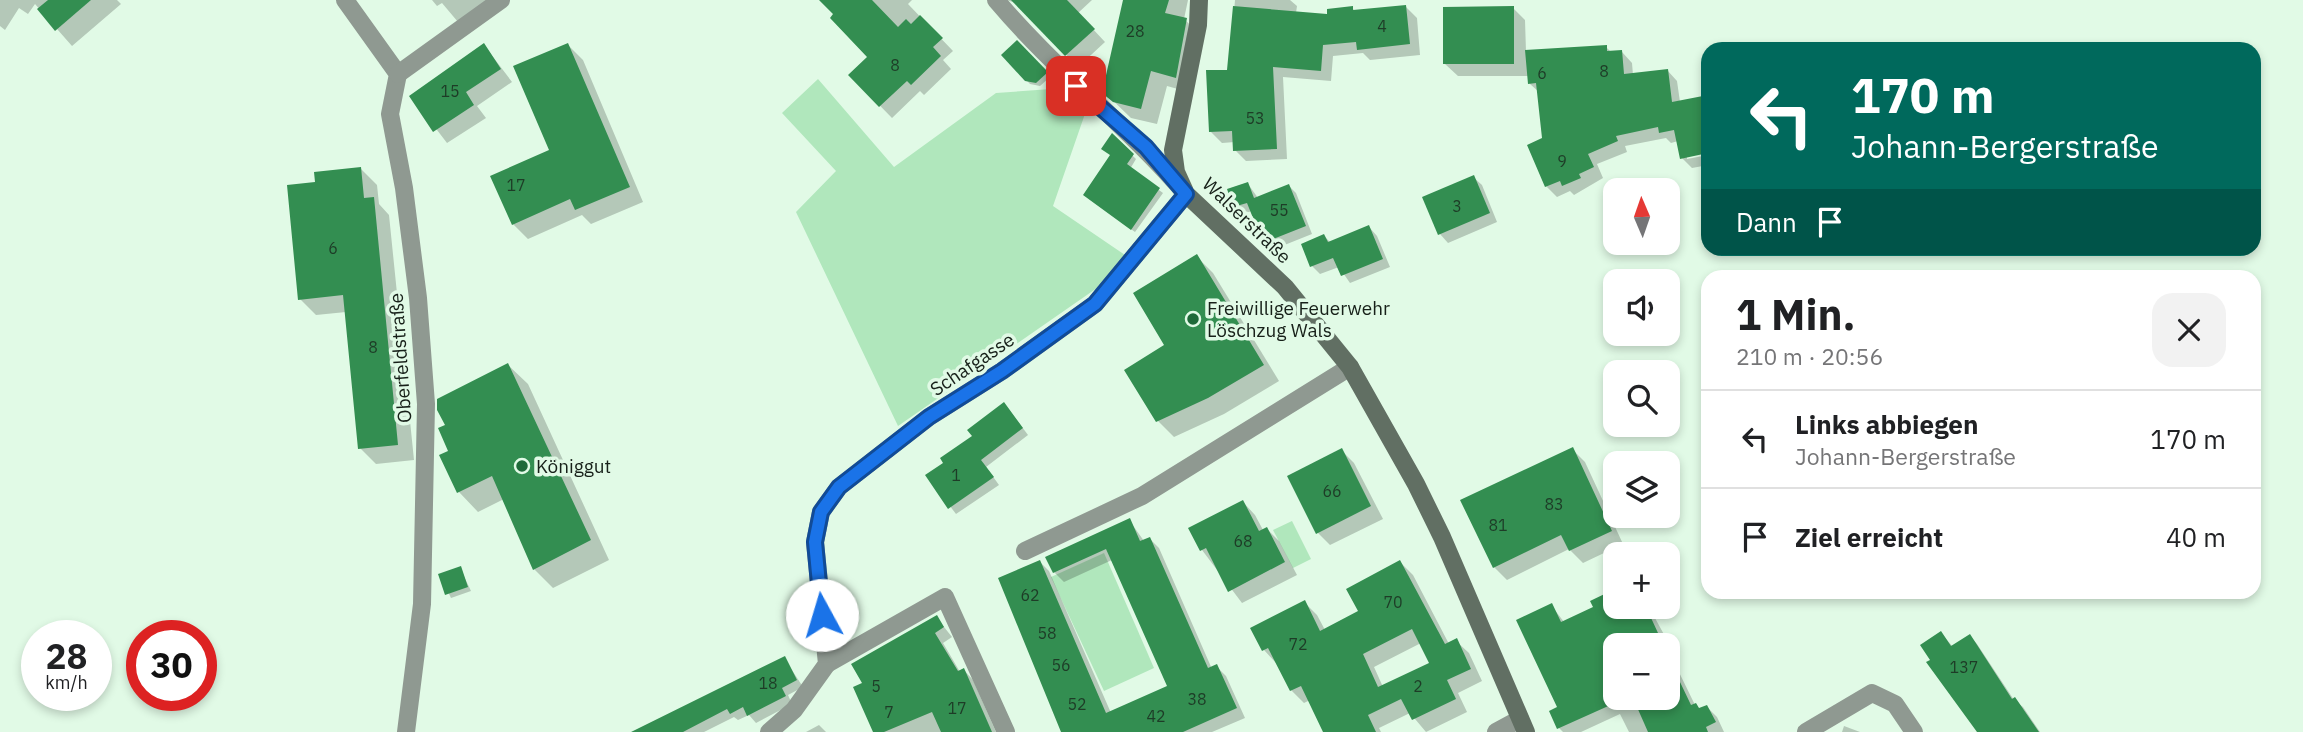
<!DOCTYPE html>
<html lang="de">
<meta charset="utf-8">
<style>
body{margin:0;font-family:"IBM Plex Sans",sans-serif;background:#f2f2f2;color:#202124;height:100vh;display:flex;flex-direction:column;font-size:26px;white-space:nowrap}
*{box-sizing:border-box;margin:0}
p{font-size:23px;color:#757577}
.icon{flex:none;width:38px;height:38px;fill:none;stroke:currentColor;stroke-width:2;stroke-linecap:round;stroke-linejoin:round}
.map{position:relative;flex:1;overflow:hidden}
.panel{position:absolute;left:1701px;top:270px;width:560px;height:329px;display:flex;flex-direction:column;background:#fff;border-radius:21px;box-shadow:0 4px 10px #0003}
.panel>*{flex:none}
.top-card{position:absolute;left:1701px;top:42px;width:560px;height:214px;border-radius:21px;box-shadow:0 4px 10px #0003;background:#00695c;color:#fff;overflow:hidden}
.needle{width:46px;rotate:358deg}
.tools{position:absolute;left:1603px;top:178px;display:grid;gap:14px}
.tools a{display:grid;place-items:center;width:77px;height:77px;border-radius:14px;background:#fff;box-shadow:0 4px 10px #0003;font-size:35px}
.speed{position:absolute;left:21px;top:620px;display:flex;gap:14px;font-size:35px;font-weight:700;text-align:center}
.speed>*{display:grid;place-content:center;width:91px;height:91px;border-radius:50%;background:#fff;box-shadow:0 4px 10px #0003;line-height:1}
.speed small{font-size:18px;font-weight:400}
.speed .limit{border:10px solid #d22;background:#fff;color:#111}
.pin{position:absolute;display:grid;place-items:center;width:60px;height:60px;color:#fff;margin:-30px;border-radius:14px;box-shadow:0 4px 10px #0006}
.me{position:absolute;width:77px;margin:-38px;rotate:354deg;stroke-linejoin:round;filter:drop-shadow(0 0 5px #0008)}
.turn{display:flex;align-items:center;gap:24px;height:147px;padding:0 35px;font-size:32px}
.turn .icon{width:91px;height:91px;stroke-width:2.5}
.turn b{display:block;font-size:49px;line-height:60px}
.then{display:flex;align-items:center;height:66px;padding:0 35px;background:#0003;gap:14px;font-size:26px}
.round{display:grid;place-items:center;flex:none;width:74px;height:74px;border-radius:21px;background:#f2f2f2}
.overview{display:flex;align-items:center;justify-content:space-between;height:119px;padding:0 35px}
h1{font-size:42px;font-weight:700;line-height:52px}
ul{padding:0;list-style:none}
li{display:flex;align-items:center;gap:21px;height:98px;padding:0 35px;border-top:2px solid #e0e0e0}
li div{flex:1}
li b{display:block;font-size:26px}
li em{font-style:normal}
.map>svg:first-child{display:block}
.green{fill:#b0e7bc}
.shadow{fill:#0003;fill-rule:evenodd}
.building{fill:#338e51;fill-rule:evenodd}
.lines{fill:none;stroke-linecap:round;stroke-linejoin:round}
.street{stroke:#8f9991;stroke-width:18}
.secondary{stroke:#616f63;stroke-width:18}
.route-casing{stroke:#114b97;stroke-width:18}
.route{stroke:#1a73e8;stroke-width:12}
.poi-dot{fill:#1e6a39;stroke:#e1fae6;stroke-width:2.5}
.labels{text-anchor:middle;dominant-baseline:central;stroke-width:7;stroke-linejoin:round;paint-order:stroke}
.number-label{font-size:16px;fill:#1e3c27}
.street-label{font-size:19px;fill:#172019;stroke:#e1fae6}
.poi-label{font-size:19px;fill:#172019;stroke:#e1fae6;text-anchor:start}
</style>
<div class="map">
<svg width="2303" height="732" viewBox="0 0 2303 732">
<rect width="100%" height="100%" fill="#e1fae6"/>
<g class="green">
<path d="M818 79 894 167 996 93 1065 88 1087 108 1053 206 1125 255 1097 288 898 426 796 212 836 171 782 113Z"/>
<path d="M1292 521 1311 559 1293 568 1273 530Z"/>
<path d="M1104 553 1154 668 1104 691 1051 577Z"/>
</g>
<g class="shadow">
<path d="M0 0H117L121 4 72 46 35 4 28 14 19 8 5 30 0 26Z"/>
<path d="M432 0H489L458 22 442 3 437 6Z"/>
<path d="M839 0H912L908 4 953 51 943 60 951 69 924 95 920 91 892 118 850 75 870 57Z"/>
<path d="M1007 0H1092L1078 13 1105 42 1078 67 1018 4Z"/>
<path d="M1124 0H1188L1184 19 1202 36 1192 93 1167 86 1157 124 1131 118 1104 92Z"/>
<path d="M1235 0H1290L1297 6 1296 13 1329 16 1352 8 1356 12 1406 7 1417 18 1420 55 1370 60 1363 53 1333 56 1331 81 1283 77 1287 159 1246 161 1235 150V142L1222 143 1211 132 1229 71Z"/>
<path d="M1513 8 1525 20 1526 52 1606 47 1612 53 1622 52 1632 63 1633 75 1667 70 1677 81 1680 102 1708 97V151L1687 156V159L1708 155V165L1692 168 1682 158 1678 141 1671 143 1666 138 1625 146 1627 152 1597 164 1603 178 1574 195 1570 191 1557 197 1546 186 1539 92 1530 84 1529 76H1458L1445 64Z"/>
<path d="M1017 42 1050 77 1040 86 1030 84 1003 55Z"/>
<path d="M484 45 512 82 477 106 486 118 447 143 411 96Z"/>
<path d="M568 45 583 60 643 202 591 224 582 215 528 239 513 224 552 151Z"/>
<path d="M1112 136 1136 159 1130 169 1163 193 1135 232 1089 199 1112 155Z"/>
<path d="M361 169 377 185 379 204 389 215 414 460 376 464 360 448 346 312 316 315 300 299 317 184Z"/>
<path d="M1473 177 1482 185 1497 222 1448 243 1440 234 1424 198Z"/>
<path d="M1248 184 1258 198 1289 186 1296 193 1312 234 1272 250 1265 242 1252 211 1242 214 1235 206Z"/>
<path d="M1369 227 1377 236 1390 267 1350 283 1339 267 1320 274 1312 266 1324 236 1331 243Z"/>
<path d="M1197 257 1213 273 1279 381 1224 414 1174 437 1158 421 1167 346Z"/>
<path d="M508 365 528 384 609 560 553 588 534 569 504 499 478 512 459 492 441 456 451 452Z"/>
<path d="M1010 411 1028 435 986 467 999 485 956 514 927 476Z"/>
<path d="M1572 449 1585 462 1623 544 1583 563 1569 549 1507 580 1494 567Z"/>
<path d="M1341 450 1354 463 1383 519 1330 545 1318 533Z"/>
<path d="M1243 502 1255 515 1263 530 1267 529 1279 541 1297 575 1242 603 1202 550 1191 529Z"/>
<path d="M1129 520 1144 541 1150 539 1159 548 1212 669 1217 667 1226 676 1245 718 1212 732H1065L1040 562 1049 571 1111 713 1169 687 1112 560 1064 582 1054 572Z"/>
<path d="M1400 562 1413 575 1449 644 1456 641 1469 653 1482 681 1458 693 1467 712 1426 732 1410 713 1379 728 1381 732H1325L1310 700 1304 703 1291 690 1276 663 1264 650 1304 602 1317 615 1325 630 1361 612ZM1421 643 1431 664 1383 687 1374 667Z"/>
<path d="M460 568 471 591 451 598 440 575Z"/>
<path d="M1615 591V607H1649L1679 662 1675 664 1695 705 1700 710 1707 707 1717 717 1724 732H1629L1620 714 1581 732H1563L1559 728 1560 708 1551 605 1564 622 1596 608 1593 602ZM1615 646H1668V698H1615Z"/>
<path d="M936 617 952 637 943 643 960 672 964 670 973 680 996 732H875L865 683Z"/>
<path d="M1941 633 1953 647 1970 636 1977 644 2014 700 2023 707 2040 732H1979L1929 663 1933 661Z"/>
<path d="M784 658 803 687 788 695 792 704 756 723 749 715 738 720 734 717 704 732H639Z"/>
<path d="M819 725 826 732H806Z"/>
<path d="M1844 726 1860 732H1842Z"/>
</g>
<g class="building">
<path d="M48 0H91L55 31 37 9Z"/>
<path d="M819 0H872L898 27 906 19 911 24 920 15 943 38 933 47 941 56 911 85 907 81 879 107 848 75 867 57 830 18 833 14Z"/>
<path d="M1011 0H1067L1095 29 1065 56Z"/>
<path d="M1123 0H1169L1165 13 1187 18 1176 78 1151 71 1141 109 1113 102 1102 93Z"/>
<path d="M1406 5 1410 44 1357 50 1356 42 1323 45 1321 71 1273 67 1277 149 1233 151 1232 131 1209 132 1206 70H1227L1233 6 1327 14V9L1353 6V10Z"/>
<path d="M1514 6V64H1443V7Z"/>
<path d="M1017 40 1048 72 1036 83 1025 81 1001 55Z"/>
<path d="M484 43 501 69 466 92 474 105 433 132 409 96Z"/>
<path d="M568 43 630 187 575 210 570 199 512 225 490 176 549 150 513 66Z"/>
<path d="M1607 45V51L1622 50 1624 74 1668 69 1672 102 1708 95V153L1680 159 1674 130 1659 133 1658 127 1616 136 1618 141 1588 154 1594 167 1579 174 1581 178 1562 186 1560 181 1545 187 1527 145 1542 138 1536 83 1528 84 1525 50Z"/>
<path d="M1112 133 1134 154 1127 164 1160 188 1131 230 1083 195 1110 155 1101 149Z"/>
<path d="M361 167 364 198 374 197 398 445 358 449 343 295 298 300 287 185 315 182 314 172Z"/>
<path d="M1474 175 1490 213 1438 235 1422 197Z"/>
<path d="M1248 182 1254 198 1289 184 1306 226 1263 243 1247 203 1233 207 1227 189Z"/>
<path d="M1369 225 1383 259 1341 276 1333 258 1310 267 1301 244 1324 234 1328 242Z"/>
<path d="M1197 254 1264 365 1208 398 1156 422 1124 370 1164 345 1133 293Z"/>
<path d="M508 363 591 540 533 570 492 476 457 493 439 455 448 451 438 428 445 425 437 410V399Z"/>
<path d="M1004 402 1023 428 981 460 994 477 948 509 925 475 943 463 940 458 972 436 967 430Z"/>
<path d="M1573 447 1612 531 1569 551 1561 535 1493 568 1460 500Z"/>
<path d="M1342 448 1371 506 1316 534 1287 476Z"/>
<path d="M1243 500 1259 531 1267 527 1285 562 1228 592 1206 548 1200 551 1188 528Z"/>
<path d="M1130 518 1140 541 1150 537 1208 668 1217 664 1237 708 1183 732H1061L998 578 1040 560 1106 713 1167 686 1106 549 1053 573 1045 557Z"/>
<path d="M1400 560 1445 644 1457 638 1471 669 1447 680 1456 699 1412 720 1401 699 1368 715 1376 732H1323L1301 686 1290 691 1268 648 1262 651 1250 628 1305 600 1320 631 1358 611 1346 589ZM1412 629 1429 663 1378 687 1363 654Z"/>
<path d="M461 566 468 587 445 595 438 574Z"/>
<path d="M1615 589V607H1646L1664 646H1615V703L1557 729 1549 711 1557 707 1516 620 1552 603 1561 622 1593 607 1590 601Z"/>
<path d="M937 615 944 627 935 633 958 671 964 668 992 732H941L932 712 884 732H873L853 687 862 683 851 664Z"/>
<path d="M1941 631 1951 646 1970 634 2012 699 2015 697 2039 732H1977L1926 662 1930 660 1920 645Z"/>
<path d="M785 656 797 680 782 688 786 696 747 716 743 707 730 714 727 709 683 732H631Z"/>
<path d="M1668 657 1691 705 1696 703 1699 708 1707 705 1716 722 1706 727 1708 732H1648L1633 698H1668Z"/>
</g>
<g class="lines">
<g class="street">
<path d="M345 0 398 74 390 114 404 188 418 298 426 404 422 604 406 732"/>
<path d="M398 74 501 0"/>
<path d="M1025 551 1142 496 1350 367"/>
<path d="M827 664 945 597 1006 732"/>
<path d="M769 732 794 710 827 664 815 542 821 512 839 487 929 417 1002 371 1095 304 1186 194C1127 125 1055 70 996 0"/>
<path d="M1496 732 1520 719"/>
<path d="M1806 732 1872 693 1895 704 1914 732"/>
</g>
<path class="secondary" d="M1199 0 1198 25 1173 150 1176 172 1186 194 1285 287 1350 367 1416 484 1442 537 1526 732"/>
</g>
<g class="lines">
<defs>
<path id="route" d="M822 615 815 542 821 512 839 487 929 417 1002 371 1095 304 1186 194 1146 147 1076 86"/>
</defs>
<use href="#route" class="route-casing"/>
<use href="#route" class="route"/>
</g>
<g class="poi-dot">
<circle cx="1193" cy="319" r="7"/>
<circle cx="522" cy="466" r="7"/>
</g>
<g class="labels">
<g class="number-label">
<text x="1382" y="26">4</text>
<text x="1135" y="31">28</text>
<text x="895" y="65">8</text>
<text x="1604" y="71">8</text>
<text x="1542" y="73">6</text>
<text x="450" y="91">15</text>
<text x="1255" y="118">53</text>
<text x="1562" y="161">9</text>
<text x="516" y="185">17</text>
<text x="1457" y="206">3</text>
<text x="1279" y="210">55</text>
<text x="333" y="248">6</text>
<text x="373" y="347">8</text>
<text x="956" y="475">1</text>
<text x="1332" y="491">66</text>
<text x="1554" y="504">83</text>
<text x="1498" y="525">81</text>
<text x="1243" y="541">68</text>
<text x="1030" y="595">62</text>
<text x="1393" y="602">70</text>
<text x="1047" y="633">58</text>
<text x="1298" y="644">72</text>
<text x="1061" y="665">56</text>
<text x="1964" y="667">137</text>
<text x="768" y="683">18</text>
<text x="876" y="686">5</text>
<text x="1418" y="686">2</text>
<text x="1197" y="699">38</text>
<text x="1077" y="704">52</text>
<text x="957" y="708">17</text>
<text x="889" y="712">7</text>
<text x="1156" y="716">42</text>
</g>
<g class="street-label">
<text transform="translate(1247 220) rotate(44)">Walserstraße</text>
<text transform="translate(400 358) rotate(-94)">Oberfeldstraße</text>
<text transform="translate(972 364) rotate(-34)">Schafgasse</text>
</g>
<g class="poi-label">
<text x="1207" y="308">Freiwillige Feuerwehr<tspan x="1207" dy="22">Löschzug Wals</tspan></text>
<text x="536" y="466">Königgut</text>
</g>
</g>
</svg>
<div class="tools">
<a><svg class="needle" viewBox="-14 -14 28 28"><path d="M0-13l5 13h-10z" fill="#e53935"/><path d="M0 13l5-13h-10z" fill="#757577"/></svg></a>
<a><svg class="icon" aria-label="sound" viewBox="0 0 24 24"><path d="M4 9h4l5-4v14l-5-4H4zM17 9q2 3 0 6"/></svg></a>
<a><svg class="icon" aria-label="search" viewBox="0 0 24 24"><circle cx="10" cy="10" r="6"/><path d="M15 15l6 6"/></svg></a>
<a><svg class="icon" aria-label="layers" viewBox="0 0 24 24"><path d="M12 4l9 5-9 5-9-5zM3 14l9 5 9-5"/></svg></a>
<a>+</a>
<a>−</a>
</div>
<div class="speed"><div>28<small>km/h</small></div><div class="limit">30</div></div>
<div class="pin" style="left:1076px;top:86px;background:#d93025"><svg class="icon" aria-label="arrive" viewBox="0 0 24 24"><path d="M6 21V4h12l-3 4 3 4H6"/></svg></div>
<svg class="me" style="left:822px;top:615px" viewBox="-20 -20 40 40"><circle r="19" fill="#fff"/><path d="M0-13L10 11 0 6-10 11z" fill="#1a73e8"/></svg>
<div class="top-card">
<div class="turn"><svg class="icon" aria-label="left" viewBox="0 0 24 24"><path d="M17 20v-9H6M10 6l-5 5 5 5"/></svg><div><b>170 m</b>Johann-Bergerstraße</div></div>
<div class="then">Dann<svg class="icon" aria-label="arrive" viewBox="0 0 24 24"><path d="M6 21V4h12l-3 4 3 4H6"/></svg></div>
</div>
<section class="panel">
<div class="overview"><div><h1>1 Min.</h1><p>210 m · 20:56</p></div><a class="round"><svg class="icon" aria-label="close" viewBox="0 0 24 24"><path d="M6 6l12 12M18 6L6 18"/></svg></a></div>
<ul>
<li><svg class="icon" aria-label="left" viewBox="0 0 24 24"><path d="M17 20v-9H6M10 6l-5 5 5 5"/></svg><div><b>Links abbiegen</b><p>Johann-Bergerstraße</p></div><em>170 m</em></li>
<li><svg class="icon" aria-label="arrive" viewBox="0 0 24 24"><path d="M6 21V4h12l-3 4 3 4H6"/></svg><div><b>Ziel erreicht</b></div><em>40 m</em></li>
</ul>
</section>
</div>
